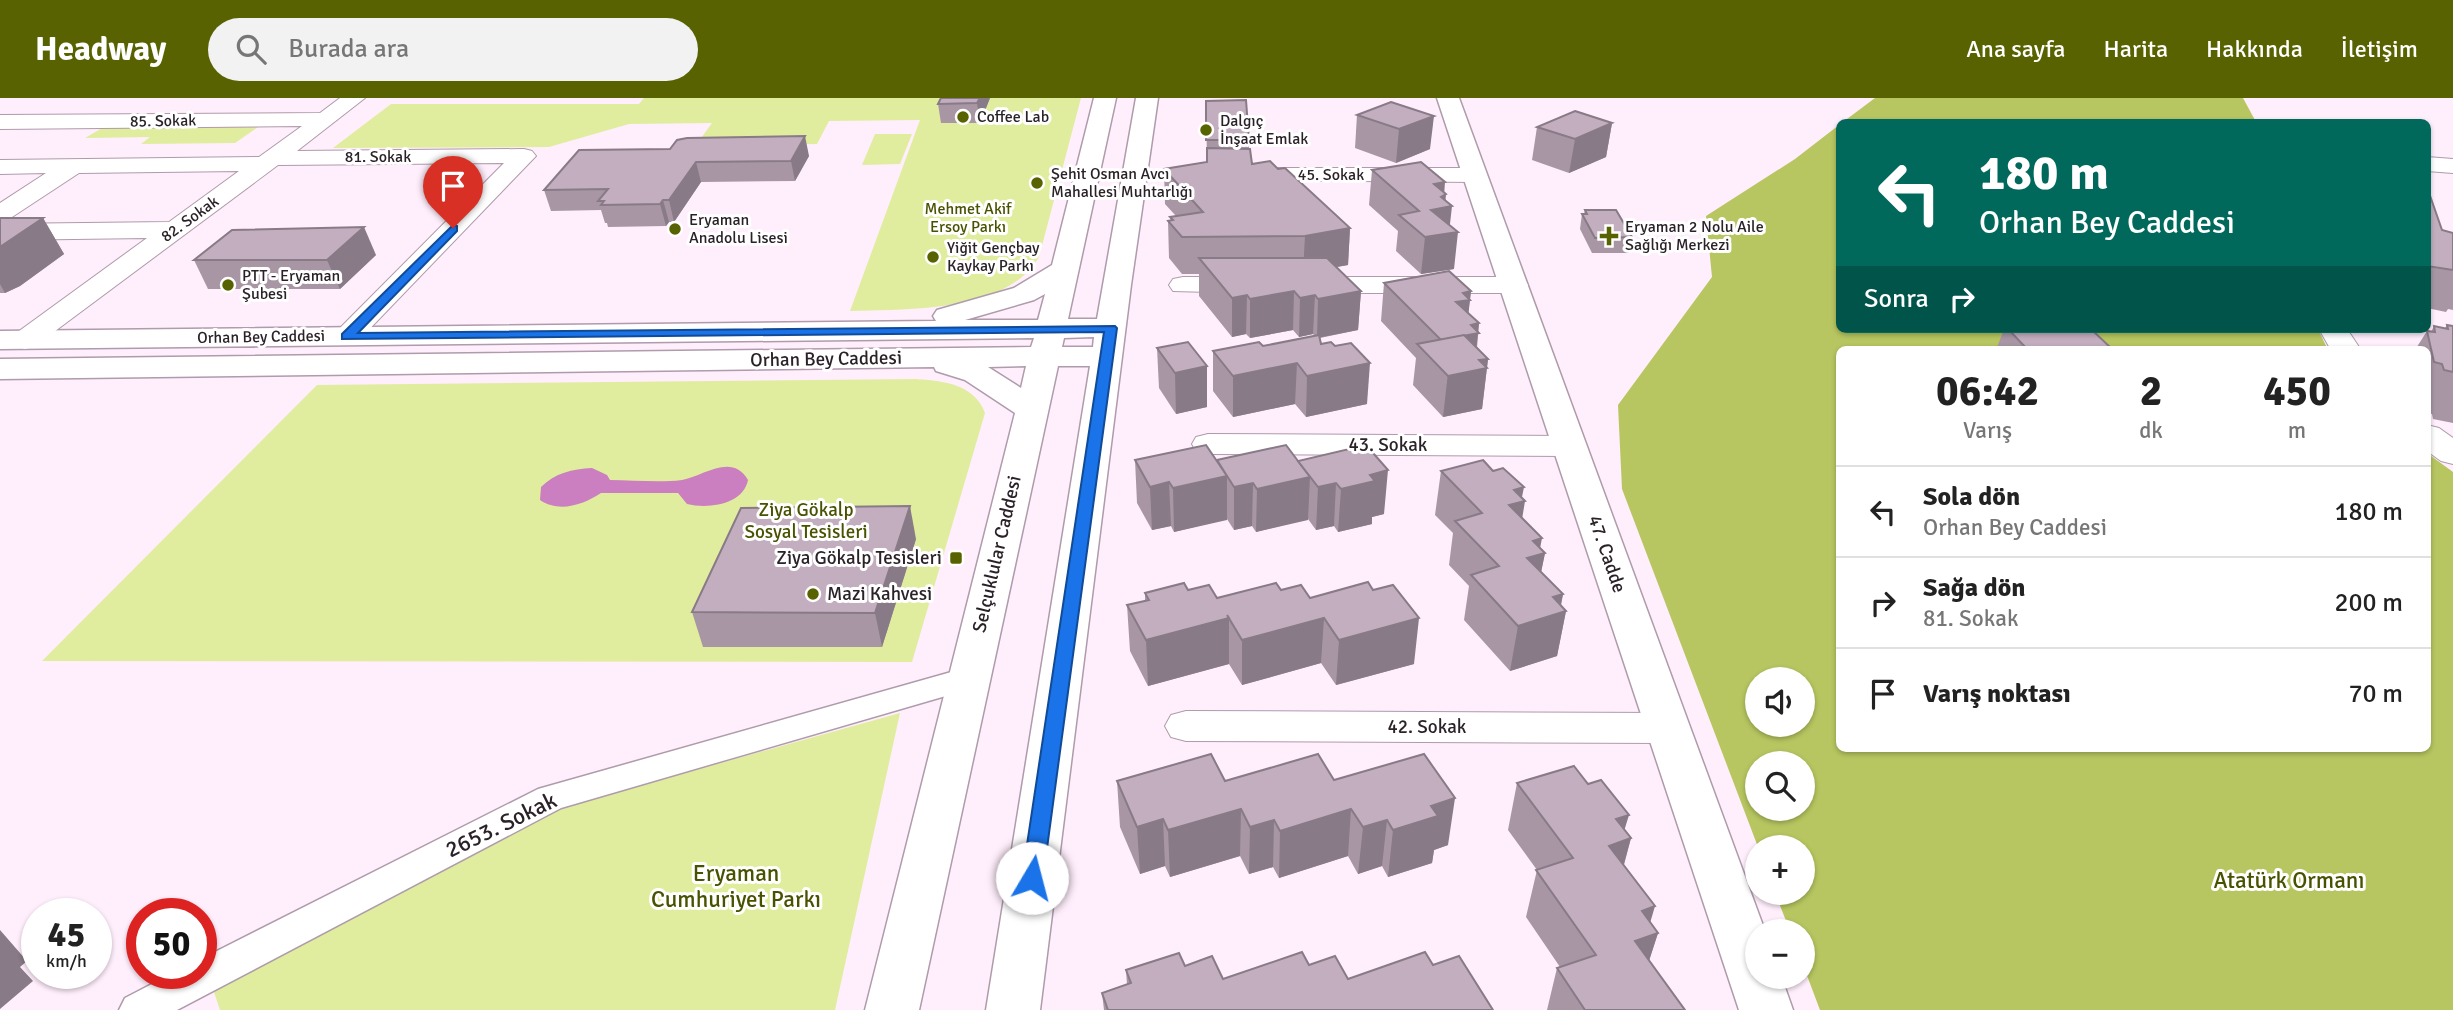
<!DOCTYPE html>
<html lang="tr">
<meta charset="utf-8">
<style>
body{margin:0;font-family:Signika,sans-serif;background:#f2f2f2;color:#222;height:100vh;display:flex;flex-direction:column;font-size:26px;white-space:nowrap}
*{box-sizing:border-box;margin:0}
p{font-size:23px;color:#767676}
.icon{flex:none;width:38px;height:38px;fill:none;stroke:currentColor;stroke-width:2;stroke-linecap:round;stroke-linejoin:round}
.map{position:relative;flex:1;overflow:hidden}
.side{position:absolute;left:1836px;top:248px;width:595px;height:406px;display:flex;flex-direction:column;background:#fff;border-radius:10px;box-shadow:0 2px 5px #0004}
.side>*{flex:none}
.guide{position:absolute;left:1836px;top:21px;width:595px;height:214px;border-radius:10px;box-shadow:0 2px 5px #0004;background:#00695c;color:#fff;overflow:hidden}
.fabs{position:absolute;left:1745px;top:569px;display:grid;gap:14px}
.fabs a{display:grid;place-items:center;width:70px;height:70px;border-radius:50%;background:#fff;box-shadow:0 2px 5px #0004;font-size:35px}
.speed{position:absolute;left:21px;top:800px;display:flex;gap:14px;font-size:35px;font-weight:700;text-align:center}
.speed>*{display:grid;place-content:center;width:91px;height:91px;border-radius:50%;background:#fff;box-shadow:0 2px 5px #0004;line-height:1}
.speed small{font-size:18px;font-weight:400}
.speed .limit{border:10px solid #d22;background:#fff;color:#111}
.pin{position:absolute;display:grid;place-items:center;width:60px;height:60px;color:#fff;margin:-72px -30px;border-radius:50% 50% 50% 0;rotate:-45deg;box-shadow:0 0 7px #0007}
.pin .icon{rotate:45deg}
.me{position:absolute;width:77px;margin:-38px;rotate:8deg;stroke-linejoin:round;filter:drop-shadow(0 0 5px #0008)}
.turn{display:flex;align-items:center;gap:24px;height:147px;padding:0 28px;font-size:32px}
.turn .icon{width:91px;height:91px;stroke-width:2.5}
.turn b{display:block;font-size:49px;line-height:60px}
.then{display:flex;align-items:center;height:66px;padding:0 28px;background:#0003;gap:14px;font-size:26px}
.eta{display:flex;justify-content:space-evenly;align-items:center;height:119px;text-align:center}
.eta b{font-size:42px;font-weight:700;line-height:49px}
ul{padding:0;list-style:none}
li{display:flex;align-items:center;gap:21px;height:91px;padding:0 28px;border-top:2px solid #e0e0e0}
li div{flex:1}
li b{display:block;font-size:26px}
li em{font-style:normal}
header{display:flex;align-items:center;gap:42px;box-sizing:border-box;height:98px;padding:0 35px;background:#596200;color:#fff}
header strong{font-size:33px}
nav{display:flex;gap:38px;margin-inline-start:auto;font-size:24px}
.search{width:490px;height:63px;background:#f2f2f2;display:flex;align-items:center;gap:18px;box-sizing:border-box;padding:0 24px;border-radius:38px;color:#767676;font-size:26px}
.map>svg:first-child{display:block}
.green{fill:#e0ed9e}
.forest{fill:#b7c660;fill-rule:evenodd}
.water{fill:#cb7ec0}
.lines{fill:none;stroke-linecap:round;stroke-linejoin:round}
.pedestrian-casing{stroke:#af9bab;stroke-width:3}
.minor-casing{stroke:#af9bab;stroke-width:2}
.tertiary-casing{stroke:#af9bab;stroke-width:3}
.secondary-casing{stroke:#af9bab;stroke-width:3}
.pedestrian{fill:#fff;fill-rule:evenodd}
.minor{fill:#fff;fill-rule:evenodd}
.tertiary{fill:#fff;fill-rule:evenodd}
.secondary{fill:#fff;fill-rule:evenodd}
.wall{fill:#a896a4}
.shaded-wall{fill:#887a86}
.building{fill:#c3aebf;stroke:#887a86;stroke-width:2}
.route{fill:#1a73e8;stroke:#114b97;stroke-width:2}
.poi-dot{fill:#596200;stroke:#fff;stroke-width:2.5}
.labels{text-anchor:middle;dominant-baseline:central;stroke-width:6;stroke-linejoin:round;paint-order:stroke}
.far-poi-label{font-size:16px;fill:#2a2228;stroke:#fff;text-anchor:start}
.far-street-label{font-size:16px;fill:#2a2228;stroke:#fff}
.far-park-label{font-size:16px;fill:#4a5201;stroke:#fff}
.street-label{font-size:19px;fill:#2a2228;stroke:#fff}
.park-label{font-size:19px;fill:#4a5201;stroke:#fff}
.poi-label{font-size:19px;fill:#2a2228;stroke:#fff;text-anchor:end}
.near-street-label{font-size:23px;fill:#2a2228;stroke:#fff}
.near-park-label{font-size:23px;fill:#4a5201;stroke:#fff}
</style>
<header>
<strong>Headway</strong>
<div class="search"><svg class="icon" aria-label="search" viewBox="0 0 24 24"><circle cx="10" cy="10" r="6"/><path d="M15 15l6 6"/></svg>Burada ara</div>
<nav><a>Ana sayfa</a><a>Harita</a><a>Hakkında</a><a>İletişim</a></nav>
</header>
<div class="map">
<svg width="2453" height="912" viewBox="0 0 2453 912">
<rect width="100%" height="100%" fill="#ffeefc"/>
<g class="green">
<path d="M644 0H1081L1039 159C1006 215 908 211 850 213L920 22 829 23 817 46 696 47 712 25 629 26 549 49 333 50 391 6H639Z"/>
<path d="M261 27 235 45 141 46 150 39 85 40 104 29Z"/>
<path d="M875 36H912L900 66 862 67Z"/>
<path d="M916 281C944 283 974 286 985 315L912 564 42 563 317 287Z"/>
<path d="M900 615 835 912H220L212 888 548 713Z"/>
</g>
<g class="forest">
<path d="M1875 0H2243L2256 24H1843Z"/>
<path d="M1839 27V231H2318L2328 252H1839V651H2427V355L2453 374V912H1820L1803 867 1802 833H1790L1775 795 1802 794V749H1758L1622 391 1618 307 1712 179 1706 118 1795 61ZM1757 581H1802V626H1757ZM1757 665H1802V710H1757Z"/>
</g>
<path class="water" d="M592 370 607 377 610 382C633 382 659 385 682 382 702 379 732 354 748 382 743 407 708 411 687 406L678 395H601C583 407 559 415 540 402L541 389C555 375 572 371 592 370Z"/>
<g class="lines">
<defs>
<path id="pedestrian" d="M969 569 980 572 985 580 980 588 561 710 177 912H119L125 900 173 875H201V861L538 691Z"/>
<g id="minor">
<path d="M340 0H365L297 53 524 51 532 53 536 58 357 244 347 247 337 244 332 238 504 65 278 67 35 248 25 251 15 248 10 242 15 236 147 140 0 142V126L169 124 239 73 79 75 9 121 0 124V105L46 75 0 76V62L259 59 302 28 0 31V17L320 15Z"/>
<path d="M2427 59 2453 61V75L2427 73Z"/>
<path d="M1244 70H1475L1483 72 1487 77 1483 82 1475 84 1236 82 1232 77 1236 72Z"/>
<path d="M1183 179H1248L1258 181 1262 187 1258 193 1248 195 1173 193 1169 187 1173 181Z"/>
<path d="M1306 179H1514L1524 181 1528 187 1524 193 1514 195H1306L1296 193 1292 187 1296 181Z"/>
<path d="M2319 231H2347L2361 252H2331Z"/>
<path d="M2427 327 2439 330 2453 340V366L2441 363 2427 353Z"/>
<path d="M1208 336 1568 338 1580 341 1585 348 1580 355 1568 358 1208 356 1196 353 1192 346 1196 339Z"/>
<path d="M1186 613 1668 615 1683 619 1689 630 1683 641 1668 645 1186 643 1171 639 1165 628 1171 617Z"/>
</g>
<path id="tertiary" d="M1437 0H1459L1765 833H1757V878H1781L1793 912H1739Z"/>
<path id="secondary" d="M1094 0H1116L1068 221H1097L1136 0H1158L1131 187 1040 912H986L1090 268H1058L919 912H865L1015 315 965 282 936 273 934 269 0 281V261L1031 249 1034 240 0 251V233L936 223 933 218 937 212 1014 190 1052 167ZM1045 196 1038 222H965L1034 202ZM1094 239 1093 249H1062L1064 240ZM1026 268 1021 290 988 269Z"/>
</defs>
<use href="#pedestrian" class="pedestrian-casing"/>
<use href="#minor" class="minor-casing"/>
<use href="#tertiary" class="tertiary-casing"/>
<use href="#secondary" class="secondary-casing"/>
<use href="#pedestrian" class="pedestrian"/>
<use href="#minor" class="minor"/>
<use href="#tertiary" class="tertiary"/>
<use href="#secondary" class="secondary"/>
</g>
<g class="wall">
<path d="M990 0 980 25H941L938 6Z"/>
<path d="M1206 3 1249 42V51L1252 66 1278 71 1350 130 1348 167 1336 169 1361 193 1358 232 1320 240 1321 246 1367 306 1306 319 1295 306 1233 319 1213 293V253L1263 248 1315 238 1313 236 1299 239 1293 232 1250 240 1246 236 1232 239 1199 198V176H1182L1169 160 1168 123H1171L1170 119 1176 118 1165 106 1164 71 1207 64Z"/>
<path d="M1391 4 1430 51 1396 65 1355 50 1357 17Z"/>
<path d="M1612 25 1606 59 1569 75 1532 62 1537 29Z"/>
<path d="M579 52 809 58 795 83 701 84 674 124H669L666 128 608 129 607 125H605L601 112 551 113 544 92Z"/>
<path d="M1372 72 1444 95 1450 127 1454 171 1421 176 1396 153 1398 133 1369 107Z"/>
<path d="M2427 89 2442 132 2453 135V212L2448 211 2446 214 2427 210Z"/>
<path d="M1585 112 1632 139 1629 155H1592L1580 131 1582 116H1584Z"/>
<path d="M0 120H43L64 156 20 188 5 195H0Z"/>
<path d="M376 157 340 191H208L194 162Z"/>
<path d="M1384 185 1471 193 1468 216 1479 225 1477 250 1488 261 1482 311 1443 319 1413 287 1416 260 1381 223Z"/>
<path d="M2447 227 2453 228V325L2433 321 2432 316 2427 315V252H2415L2427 233 2431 234 2434 228 2445 230Z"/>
<path d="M2004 231H2091L2113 252H1996Z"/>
<path d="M1157 250 1207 268V309L1176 316 1159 290Z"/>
<path d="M1366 347 1384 416 1372 419V426L1338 434 1334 428 1316 432 1308 421 1256 434 1252 428 1234 432 1227 421 1174 434 1171 428 1152 432 1137 405 1135 362 1298 363Z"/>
<path d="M1441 373 1522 399V421L1540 451 1545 455 1541 474 1563 496 1561 508 1566 513 1557 558 1510 573 1464 522 1469 488 1449 467 1453 435 1435 417Z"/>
<path d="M916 441 882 549H703L692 514Z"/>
<path d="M1188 492 1217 500 1281 492 1310 500 1414 566 1336 587 1321 565 1242 587 1229 566 1148 588 1130 553 1127 507 1145 503V495Z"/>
<path d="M1334 682 1448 747 1434 752 1432 765 1388 779 1382 768 1358 776 1348 758 1279 780 1273 769 1249 776 1240 758 1170 779 1165 768 1140 776 1120 729 1117 683Z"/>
<path d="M1517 685 1625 732 1631 740 1624 767 1650 824 1658 835 1649 863 1685 912H1547L1557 870 1560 869 1526 819 1537 772 1508 732Z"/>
<path d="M1309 867 1348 881 1433 867 1493 912H1104L1102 895 1127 887 1126 872 1185 868 1223 881Z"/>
</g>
<g class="shaded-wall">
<path d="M980 0H990L980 25 977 5Z"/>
<path d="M1434 18 1430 51 1396 65 1399 31Z"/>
<path d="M1612 25 1606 59 1569 75 1575 41Z"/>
<path d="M805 38 809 58 795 83 791 63Z"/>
<path d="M696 64 701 84 674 124 669 102Z"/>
<path d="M1445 84 1444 98 1446 96 1445 109 1452 108 1449 135 1458 134 1454 171 1421 176 1425 139 1434 86Z"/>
<path d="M663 102 669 124 666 128 660 106Z"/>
<path d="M43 120 64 156 20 188 5 195 0 186V149Z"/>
<path d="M364 129 376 157 340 191 327 162Z"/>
<path d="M1350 130 1348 167 1303 175 1305 138Z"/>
<path d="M1294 193 1293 232 1250 240V201Z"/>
<path d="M1361 193 1358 232 1317 240 1318 201Z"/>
<path d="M1471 193 1466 237 1471 227 1479 225 1474 273 1479 262 1488 261 1482 311 1443 319 1456 204 1463 195Z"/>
<path d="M1247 197 1246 236 1232 239V200Z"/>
<path d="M1315 197 1313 236 1299 239 1300 200Z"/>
<path d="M1297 265 1295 306 1233 319V278Z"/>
<path d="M1370 265 1367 306 1306 319 1307 278Z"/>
<path d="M1207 268V309L1176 316 1175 275Z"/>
<path d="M1388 372 1384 416 1372 419V426L1338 434 1341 391 1370 377Z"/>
<path d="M1227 378V422L1174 434 1173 390Z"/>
<path d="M1310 379 1308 422 1256 434 1257 391Z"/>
<path d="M1169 384 1171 428 1152 432 1150 389Z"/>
<path d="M1253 385 1252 428 1234 432V389Z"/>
<path d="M1336 385 1334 428 1316 432 1318 389Z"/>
<path d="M1524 389 1521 404 1525 403 1518 446 1509 407 1514 392Z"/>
<path d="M910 408 916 441 882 549 875 515Z"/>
<path d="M1542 440 1539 456 1545 455 1536 499 1527 460 1533 443Z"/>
<path d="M1563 496 1559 515 1566 513 1557 558 1510 573 1518 528 1553 499Z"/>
<path d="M1229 520V566L1148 588 1146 542Z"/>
<path d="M1324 520 1321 565 1242 587V542Z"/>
<path d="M1419 520 1414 566 1336 587 1339 542Z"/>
<path d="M1455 700 1448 747 1434 752 1432 765 1388 779 1393 732 1431 708Z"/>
<path d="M1241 711 1240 758 1170 779 1168 732Z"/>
<path d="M1351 711 1348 758 1279 780 1280 733Z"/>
<path d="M1629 717 1621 743 1631 740 1618 787 1596 794 1616 721Z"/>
<path d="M1163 721 1165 768 1140 776 1137 729Z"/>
<path d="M1274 722 1273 769 1249 776 1250 729Z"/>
<path d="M1387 722 1382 768 1358 776 1363 729Z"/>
<path d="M1655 808 1646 839 1658 835 1643 881 1621 890 1642 813Z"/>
<path d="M0 832 27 863 20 869 33 883 0 911Z"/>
</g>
<g class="building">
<path d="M941 0H980L977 5 938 6Z"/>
<path d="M1246 2 1249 42H1206V3Z"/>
<path d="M1391 4 1434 18 1399 31 1357 17Z"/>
<path d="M1575 13 1612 25 1575 41 1537 29Z"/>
<path d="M805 38 791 63 696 64 669 102H663L660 106 601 107 604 103H598L608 91 544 92 579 52 670 51 677 42 687 40Z"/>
<path d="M1207 50 1250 51 1252 66 1270 63 1278 71 1285 70 1350 130 1305 138 1182 139 1168 123 1173 122 1170 119 1203 114 1164 71 1207 64Z"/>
<path d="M1421 64 1445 84 1434 86 1446 96 1441 99 1452 108 1431 112 1458 134 1425 139 1399 117 1419 113 1372 72Z"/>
<path d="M2427 89 2442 132 2453 135V172L2427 168Z"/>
<path d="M1585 112H1616L1632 139 1595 140 1582 116H1587Z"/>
<path d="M0 120H43L0 149Z"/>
<path d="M364 129 327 162H194L232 132Z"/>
<path d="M1199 160H1327L1361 193 1318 201 1315 197 1300 200 1294 193 1250 201 1247 197 1232 200Z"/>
<path d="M1449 173 1471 193 1463 195 1470 202 1456 204 1479 225 1471 227 1479 235 1441 242 1384 185Z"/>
<path d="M2447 227 2453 228V274L2444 272 2442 266 2434 264 2427 233 2435 234 2434 228 2448 231Z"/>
<path d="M2008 231H2091L2113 252H2028Z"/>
<path d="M1319 237 1321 246 1331 244 1335 248 1351 245 1370 265 1307 278 1297 265 1233 278 1213 253 1259 244 1263 248Z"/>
<path d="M1464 237 1488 261 1479 262 1487 270 1448 278 1417 246Z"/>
<path d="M1188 244 1207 268 1175 275 1157 250Z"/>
<path d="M1206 347 1227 378 1173 390 1169 384 1150 389 1135 362Z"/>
<path d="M1286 347 1310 379 1257 391 1253 385 1234 389 1217 362Z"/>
<path d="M1366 347 1388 372 1370 377 1375 383 1341 391 1336 385 1318 389 1298 363Z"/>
<path d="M1483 362 1493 373 1503 370 1524 389 1514 392 1525 403 1509 407 1542 440 1533 443 1545 455 1527 460 1563 496 1553 499 1566 513 1518 528 1471 477 1499 468 1455 423 1482 415 1441 373Z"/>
<path d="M910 408 875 515 692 514 741 410Z"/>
<path d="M1368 484 1373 492 1393 487 1419 520 1339 542 1324 520 1242 542 1227 517 1229 520 1146 542 1127 507 1149 502 1145 495 1184 485 1188 492 1209 487 1217 500 1276 485 1281 492 1301 487 1310 500Z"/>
<path d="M1211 656 1225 683 1318 656 1334 682 1424 656 1455 700 1431 708 1438 718 1393 732 1387 722 1363 729 1351 711 1280 733 1274 722 1250 729 1241 711 1168 732 1163 721 1137 729 1117 683Z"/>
<path d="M1574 668 1588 686 1601 682 1629 717 1616 721 1631 740 1609 748 1655 808 1642 813 1658 835 1635 843 1685 912H1585L1557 870 1596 857 1536 772 1573 760 1517 685Z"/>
<path d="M1302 854 1309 867 1335 858 1348 881 1425 854 1433 867 1459 858 1493 912H1108L1102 895 1131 885 1126 872 1179 855 1185 868 1212 858 1223 881Z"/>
</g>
<path class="route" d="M453 127 457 128V133L358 235 1115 228 1117 230 1043 780 1039 786 1032 789 1025 786 1022 780 1104 234 342 241V236Z"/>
<g class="poi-dot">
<circle cx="963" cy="19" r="7"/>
<circle cx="1206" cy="32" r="7"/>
<circle cx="1037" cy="85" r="7"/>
<circle cx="675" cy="131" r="7"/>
<path d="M1605.5 127.5h7v7h7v7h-7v7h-7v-7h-7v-7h7z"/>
<circle cx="933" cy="159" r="7"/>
<circle cx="228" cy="187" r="7"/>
<rect x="949" y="453" width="14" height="14" rx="3.5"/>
<circle cx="813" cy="496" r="7"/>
</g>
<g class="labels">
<g class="far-poi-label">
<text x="977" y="19">Coffee Lab</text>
<text x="1220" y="23">Dalgıç<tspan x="1220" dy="18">İnşaat Emlak</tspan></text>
<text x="1051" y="76">Şehit Osman Avcı<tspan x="1051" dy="18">Mahallesi Muhtarlığı</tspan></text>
<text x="689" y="122">Eryaman<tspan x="689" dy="18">Anadolu Lisesi</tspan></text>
<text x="1625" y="129">Eryaman 2 Nolu Aile<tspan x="1625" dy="18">Sağlığı Merkezi</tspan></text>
<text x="947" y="150">Yiğit Gençbay<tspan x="947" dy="18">Kaykay Parkı</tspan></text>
<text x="242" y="178">PTT - Eryaman<tspan x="242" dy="18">Şubesi</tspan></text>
</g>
<g class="far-street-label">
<text transform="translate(163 23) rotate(-1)">85. Sokak</text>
<text x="378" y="59">81. Sokak</text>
<text x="1331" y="77">45. Sokak</text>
<text transform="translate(190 121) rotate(-36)">82. Sokak</text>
<text transform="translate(261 239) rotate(-1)">Orhan Bey Caddesi</text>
</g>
<g class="far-park-label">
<text x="968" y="111">Mehmet Akif<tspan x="968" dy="18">Ersoy Parkı</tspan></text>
</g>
<g class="street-label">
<text transform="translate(826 261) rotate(-1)">Orhan Bey Caddesi</text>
<text x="1388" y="347">43. Sokak</text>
<text transform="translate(997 456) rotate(-77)">Selçuklular Caddesi</text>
<text transform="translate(1607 456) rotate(71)">47. Cadde</text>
<text x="1427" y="629">42. Sokak</text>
</g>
<g class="park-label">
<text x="806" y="412">Ziya Gökalp<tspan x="806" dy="22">Sosyal Tesisleri</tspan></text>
</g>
<g class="poi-label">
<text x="942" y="460">Ziya Gökalp Tesisleri</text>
<text x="827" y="496" text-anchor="start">Mazi Kahvesi</text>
</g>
<g class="near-street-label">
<text transform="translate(501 727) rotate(-26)">2653. Sokak</text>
</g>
<g class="near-park-label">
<text x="736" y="775">Eryaman<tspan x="736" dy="26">Cumhuriyet Parkı</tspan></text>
<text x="2289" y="782">Atatürk Ormanı</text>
</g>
</g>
</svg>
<div class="fabs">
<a><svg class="icon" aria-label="sound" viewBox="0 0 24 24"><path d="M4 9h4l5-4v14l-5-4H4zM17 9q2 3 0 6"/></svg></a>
<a><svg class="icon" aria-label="search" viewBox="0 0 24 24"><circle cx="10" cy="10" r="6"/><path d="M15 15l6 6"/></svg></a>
<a>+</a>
<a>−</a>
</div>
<div class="speed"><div>45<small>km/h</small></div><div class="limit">50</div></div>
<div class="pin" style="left:453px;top:130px;background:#d93025"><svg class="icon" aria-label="arrive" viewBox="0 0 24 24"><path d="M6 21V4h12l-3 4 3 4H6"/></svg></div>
<svg class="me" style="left:1032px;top:780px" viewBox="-20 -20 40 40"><circle r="19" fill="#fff"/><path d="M0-13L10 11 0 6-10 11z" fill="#1a73e8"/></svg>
<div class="guide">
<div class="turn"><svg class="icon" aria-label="left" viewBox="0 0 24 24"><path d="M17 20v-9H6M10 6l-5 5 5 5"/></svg><div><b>180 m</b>Orhan Bey Caddesi</div></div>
<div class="then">Sonra<svg class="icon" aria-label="right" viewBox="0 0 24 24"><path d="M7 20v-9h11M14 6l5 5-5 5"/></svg></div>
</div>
<section class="side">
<div class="eta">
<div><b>06:42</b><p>Varış</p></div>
<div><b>2</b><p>dk</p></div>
<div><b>450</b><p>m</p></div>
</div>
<ul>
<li><svg class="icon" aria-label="left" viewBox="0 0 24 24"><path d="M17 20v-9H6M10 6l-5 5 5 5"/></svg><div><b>Sola dön</b><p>Orhan Bey Caddesi</p></div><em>180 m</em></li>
<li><svg class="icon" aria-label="right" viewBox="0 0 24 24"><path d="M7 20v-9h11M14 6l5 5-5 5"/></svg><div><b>Sağa dön</b><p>81. Sokak</p></div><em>200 m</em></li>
<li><svg class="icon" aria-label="arrive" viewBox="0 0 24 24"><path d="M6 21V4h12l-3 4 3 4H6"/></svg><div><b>Varış noktası</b></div><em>70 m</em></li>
</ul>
</section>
</div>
